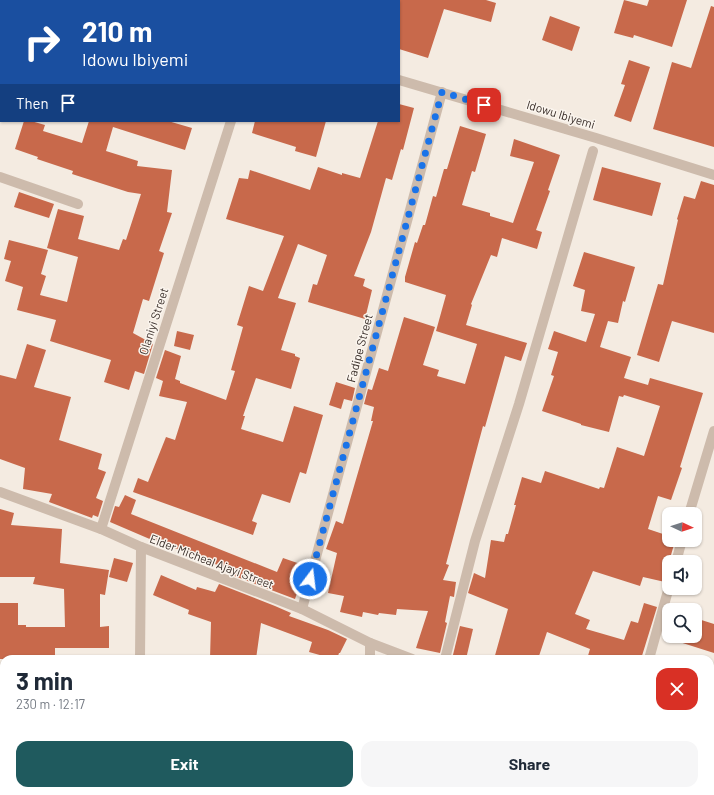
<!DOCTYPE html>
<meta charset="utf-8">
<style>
body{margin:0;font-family:Barlow,sans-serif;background:#f6f6f7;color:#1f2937;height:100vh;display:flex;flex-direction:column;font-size:15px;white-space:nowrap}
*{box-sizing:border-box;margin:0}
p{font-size:13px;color:#747a83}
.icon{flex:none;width:22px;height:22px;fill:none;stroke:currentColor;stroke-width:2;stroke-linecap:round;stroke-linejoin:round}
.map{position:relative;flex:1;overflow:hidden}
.sheet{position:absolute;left:0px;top:655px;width:714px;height:140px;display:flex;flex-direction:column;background:#fff;border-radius:12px 12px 0 0;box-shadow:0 1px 3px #0004}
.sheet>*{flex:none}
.guide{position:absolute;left:0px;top:0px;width:400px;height:122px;box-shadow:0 1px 3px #0004;background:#1a4fa0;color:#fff;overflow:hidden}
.needle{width:26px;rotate:94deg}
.fabs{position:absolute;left:662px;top:507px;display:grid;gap:8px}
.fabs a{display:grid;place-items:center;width:40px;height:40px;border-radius:8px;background:#fff;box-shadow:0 1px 3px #0004;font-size:20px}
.pin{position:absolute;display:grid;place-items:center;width:34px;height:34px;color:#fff;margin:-17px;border-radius:8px;box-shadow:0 2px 6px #0006}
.me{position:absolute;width:44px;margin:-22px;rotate:15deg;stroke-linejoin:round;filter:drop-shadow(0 0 3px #0008)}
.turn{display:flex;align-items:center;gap:14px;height:84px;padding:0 16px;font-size:18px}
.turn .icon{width:52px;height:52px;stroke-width:2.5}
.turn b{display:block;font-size:28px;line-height:34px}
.then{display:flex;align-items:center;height:38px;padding:0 16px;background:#0003;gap:8px;font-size:15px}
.round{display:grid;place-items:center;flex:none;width:42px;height:42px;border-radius:12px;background:#f6f6f7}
.headline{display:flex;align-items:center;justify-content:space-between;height:68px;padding:0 16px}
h1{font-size:24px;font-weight:700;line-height:30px}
.button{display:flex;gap:8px;margin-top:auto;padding:8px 16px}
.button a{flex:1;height:46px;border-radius:12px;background:#1f5a5e;color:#fff;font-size:16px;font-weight:700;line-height:46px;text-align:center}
.button a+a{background:#f6f6f7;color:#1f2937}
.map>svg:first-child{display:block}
.building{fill:#c8694b}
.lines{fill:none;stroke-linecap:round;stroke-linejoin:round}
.minor{stroke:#cdbbac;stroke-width:10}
.route{stroke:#1a73e8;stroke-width:7;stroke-dasharray:0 12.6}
.labels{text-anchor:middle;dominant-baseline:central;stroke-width:3;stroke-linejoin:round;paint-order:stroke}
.street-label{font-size:12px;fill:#3b302b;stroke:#fbf5ee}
</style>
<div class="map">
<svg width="714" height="795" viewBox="0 0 714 795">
<rect width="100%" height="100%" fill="#f4ebe1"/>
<g class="building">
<path d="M399 0H486L496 3 491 22 444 9 428 58 399 49Z"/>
<path d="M624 0 647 6 649 0H687L672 47 634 35 633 38 614 33Z"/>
<path d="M711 6 714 7V147L653 129 672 62 691 68Z"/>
<path d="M550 16 580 27 572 51 542 40Z"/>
<path d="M629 60 650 67 631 122 614 116 625 85 621 84Z"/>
<path d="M399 104 414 108 403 150 401 149 392 180 386 178 371 232 354 276 365 279 363 286 372 290 365 319 308 302 313 284 317 285 327 255 298 244 278 298 296 303 281 350 295 354V356L300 358 291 389 256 378 243 416H245L241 429 283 442 294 406 323 415 306 474 300 472 290 503 262 494 252 521 257 523 253 535 133 492 138 478 148 482 166 437 175 440 187 402 159 396 163 381 156 378 165 350 181 356 175 379 180 381V383L226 400 235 371 231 370 243 327 237 325 249 286 263 291 284 236 226 219 239 178 248 179 250 170 310 190 318 167 342 175V173L360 178 378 121H399Z"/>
<path d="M24 121H31L45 125 43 131 82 143 89 121H168L192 128 185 150 113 127 106 151 138 161 137 166 172 170 167 212 172 213 159 251 164 253 149 301 143 299 133 333 153 344 144 374 135 371 129 390 104 382 111 360 50 341 56 320 17 310 23 287 5 281 11 261 4 259 9 240 48 250 41 274 46 276 40 295 67 302 78 257 47 248 58 209 84 216 78 239 119 250 123 239 126 240 141 194 128 192 72 174 73 171 37 159 38 157 15 149Z"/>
<path d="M255 121H326L316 157 295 151 296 147 252 133Z"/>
<path d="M460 126 486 134 475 172 472 171 462 205 490 213V216L513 223 534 162 510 156 514 139 560 155 548 190 550 191 536 230 542 232 537 249 502 238 497 257 491 255 471 304 472 305 466 325 527 343 521 361 505 356 485 427 483 426 446 564 449 565 443 580 456 582 454 597 450 596 445 622 447 623 440 653 416 648 428 611 397 609 396 615 379 613 378 615 363 612 362 617 340 612 344 596 328 593 337 553 326 549 336 521 343 524 373 421H371L374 407 364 404 368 389 372 390 379 368 388 371 404 317 435 327 423 365 439 370 437 376 465 384 477 344 436 331 446 295 405 282V277L415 242 417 243 423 225H425L433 196 436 197 444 169H447Z"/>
<path d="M602 167 661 183 652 216 593 200Z"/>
<path d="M701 181 714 185V333L672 321 659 362 637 355 658 284 663 285 678 220 677 219 684 196 695 199Z"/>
<path d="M19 192 54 204 49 218 14 207Z"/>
<path d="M584 252 635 267 625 302 623 301 618 323 608 321 600 347 631 357 624 378 648 385 650 378 703 393 680 467 682 468 671 500 658 496 648 529 669 536V540L675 541 669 562V568L665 582 643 577 640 586 593 571 575 614 590 620 586 629 624 640 631 621 638 623 644 603 657 607 641 659H587L590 649 547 632 538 659H494L508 609 468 593 474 573 485 578 491 540 504 542 506 534H508L516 505H514L522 477 541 483 545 471 599 489 600 487 604 488 617 447 644 456 660 406 624 395 623 397 619 396 609 432 581 425V424L542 411 554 376 551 375 558 352 548 349 554 331 586 342 595 314 581 311 585 290 573 286Z"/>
<path d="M177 331 194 335 190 350 174 346Z"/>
<path d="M27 344 46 350 34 387 71 397 59 440 102 454 98 469 106 472 96 498 103 501 98 517 93 515 92 518 49 502 52 494 23 489 25 468 0 459V375L16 379Z"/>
<path d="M336 382 355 388 352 401 344 399 341 409 329 405Z"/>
<path d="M125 495 136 500 131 514 277 572 283 558 306 566 295 599 224 572 225 568 152 539V540L110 522 115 506 119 507Z"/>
<path d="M0 509 14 513 11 525 62 529 60 563 109 570 105 595 100 594V627L109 626V648H55V659H0V603H18V625H26V627H65L64 589 33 584 35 577H0Z"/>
<path d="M114 558 133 563 127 582 109 577Z"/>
<path d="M161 575 196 590 197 587 215 592 219 584 275 606 291 613 289 616 328 630 347 639 340 653H339L337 659H334L309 652 312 642 261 623 256 659H210L211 622 188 614 189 610 153 595Z"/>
<path d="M695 618 714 624V653L670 639 671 636H695Z"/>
<path d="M460 626 473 629 466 659H452Z"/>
</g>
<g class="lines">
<g class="minor">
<path d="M133 0 136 1"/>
<path d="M269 1V0"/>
<path d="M399 80 596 138 714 175"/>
<path d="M0 177 78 204"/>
<path d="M0 492 101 529 141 547 302 609 370 643 412 659"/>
<path d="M689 514 714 431"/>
<path d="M101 529 231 121"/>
<path d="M676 562 682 540"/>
<path d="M302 609 442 92"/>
<path d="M140 659 141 547"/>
<path d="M370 659V643"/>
<path d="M445 659 475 541 519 404 593 151"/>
<path d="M649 659 669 587"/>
<path d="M710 781 714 782"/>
<path d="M138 795V791"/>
<path d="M369 795V791"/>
</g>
</g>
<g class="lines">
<path class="route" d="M310 579 442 92 484 105"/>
</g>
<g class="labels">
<g class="street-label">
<text transform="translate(561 114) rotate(17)">Idowu Ibiyemi</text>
<text transform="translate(153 321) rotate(-72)">Olaniyi Street</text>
<text transform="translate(359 348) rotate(-75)">Fadipe Street</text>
<text transform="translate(212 561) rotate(21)">Elder Micheal Ajayi Street</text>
</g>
</g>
</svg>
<div class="fabs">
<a><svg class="needle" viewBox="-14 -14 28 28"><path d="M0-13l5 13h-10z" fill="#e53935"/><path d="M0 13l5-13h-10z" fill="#747a83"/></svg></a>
<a><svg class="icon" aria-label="sound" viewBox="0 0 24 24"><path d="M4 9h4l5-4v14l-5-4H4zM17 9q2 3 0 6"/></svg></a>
<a><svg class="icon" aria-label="search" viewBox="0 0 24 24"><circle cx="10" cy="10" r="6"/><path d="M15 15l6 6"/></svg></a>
</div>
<div class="pin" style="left:484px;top:105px;background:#d93025"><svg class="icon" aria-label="arrive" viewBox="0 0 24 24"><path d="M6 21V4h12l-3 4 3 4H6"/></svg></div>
<svg class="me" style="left:310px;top:579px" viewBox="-20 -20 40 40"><circle r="17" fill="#1a73e8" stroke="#fff" stroke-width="3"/><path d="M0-11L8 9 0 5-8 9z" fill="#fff"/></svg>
<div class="guide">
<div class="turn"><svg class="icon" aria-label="right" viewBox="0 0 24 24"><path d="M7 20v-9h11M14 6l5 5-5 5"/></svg><div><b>210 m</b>Idowu Ibiyemi</div></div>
<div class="then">Then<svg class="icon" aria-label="arrive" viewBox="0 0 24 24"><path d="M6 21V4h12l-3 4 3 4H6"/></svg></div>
</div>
<section class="sheet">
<div class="headline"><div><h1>3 min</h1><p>230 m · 12:17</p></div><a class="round" style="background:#d93025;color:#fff"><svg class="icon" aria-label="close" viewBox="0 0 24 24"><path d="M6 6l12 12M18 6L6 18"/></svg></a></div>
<div class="button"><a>Exit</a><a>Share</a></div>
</section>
</div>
